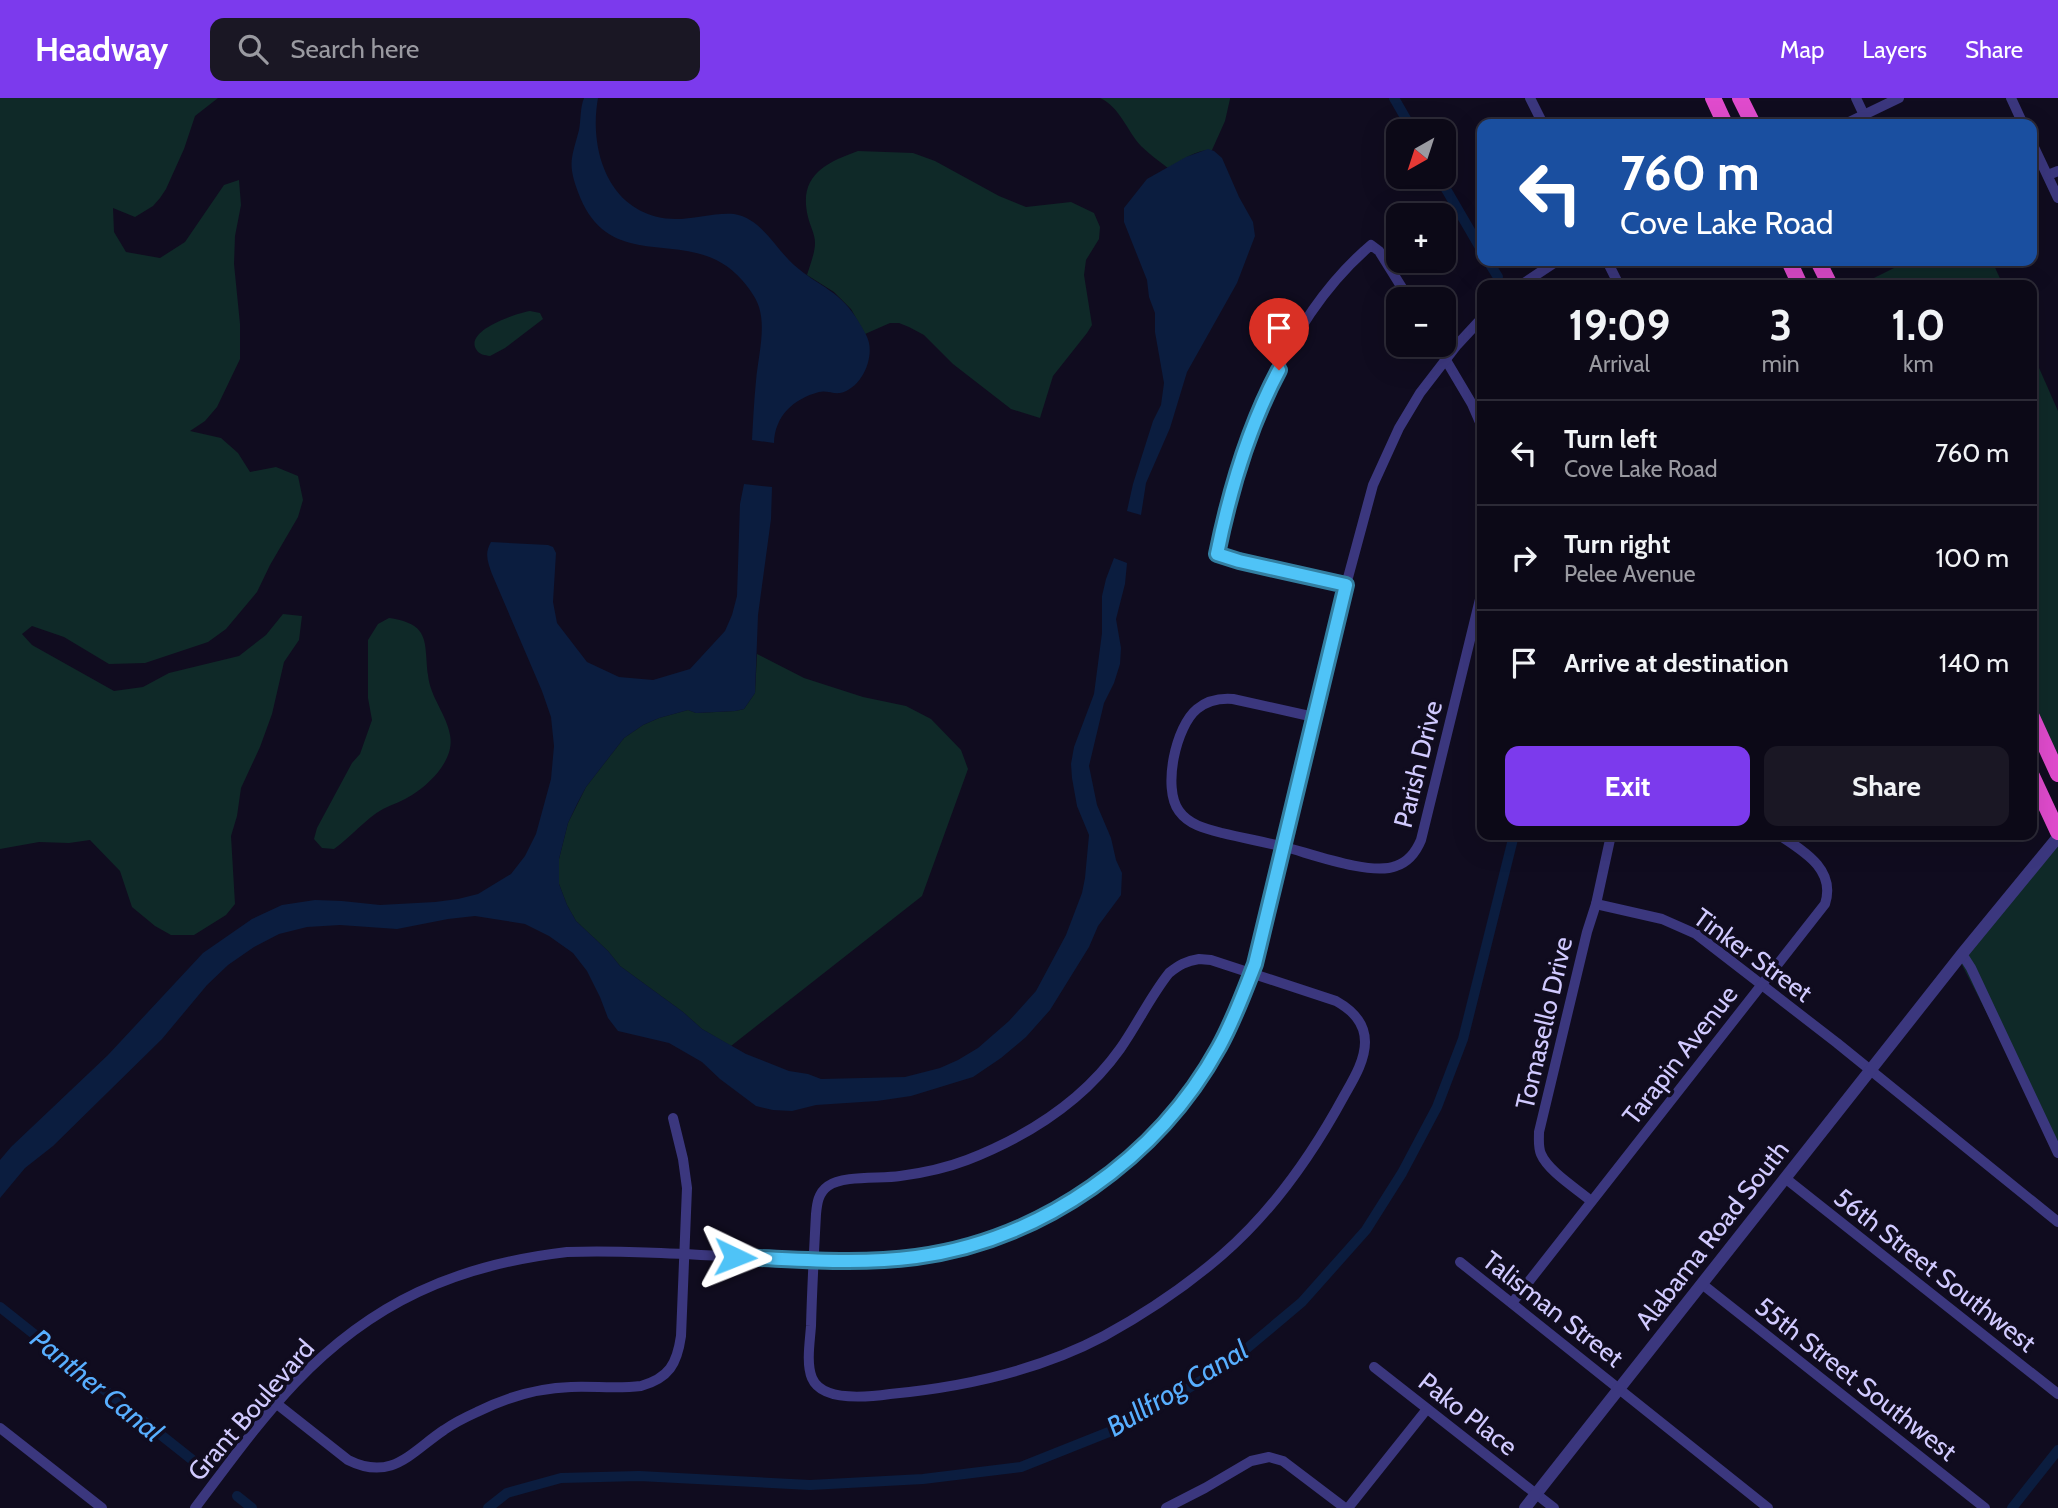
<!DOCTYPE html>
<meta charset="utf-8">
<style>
body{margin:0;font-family:Cabin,sans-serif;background:#1a1724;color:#f1f3f6;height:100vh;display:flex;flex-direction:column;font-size:26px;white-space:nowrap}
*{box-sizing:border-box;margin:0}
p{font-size:23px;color:#9a9aa1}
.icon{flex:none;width:38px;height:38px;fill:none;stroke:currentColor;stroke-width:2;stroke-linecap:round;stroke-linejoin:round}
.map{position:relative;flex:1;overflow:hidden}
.panel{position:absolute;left:1477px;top:182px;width:560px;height:560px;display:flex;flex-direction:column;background:#0c0917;border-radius:14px;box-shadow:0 7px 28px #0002,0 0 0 2px #2c2a36}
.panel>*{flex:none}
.banner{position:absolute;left:1477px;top:21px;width:560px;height:147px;border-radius:14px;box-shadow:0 7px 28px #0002,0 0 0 2px #2c2a36;background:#1a4fa0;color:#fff;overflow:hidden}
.needle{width:46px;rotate:219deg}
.controls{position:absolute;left:1386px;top:21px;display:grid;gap:14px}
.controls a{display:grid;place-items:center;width:70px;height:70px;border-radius:14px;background:#0c0917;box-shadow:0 7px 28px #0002,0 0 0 2px #2c2a36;font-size:35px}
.pin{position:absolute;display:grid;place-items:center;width:60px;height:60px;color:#fff;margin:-72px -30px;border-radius:50% 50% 50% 0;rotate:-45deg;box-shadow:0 0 7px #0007}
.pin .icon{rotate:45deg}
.me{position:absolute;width:77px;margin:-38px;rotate:92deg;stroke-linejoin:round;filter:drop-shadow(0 0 5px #0008)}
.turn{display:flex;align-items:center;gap:24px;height:147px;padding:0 28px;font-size:32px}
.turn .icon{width:91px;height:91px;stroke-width:2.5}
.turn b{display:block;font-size:49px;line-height:60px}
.eta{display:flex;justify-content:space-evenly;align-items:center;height:119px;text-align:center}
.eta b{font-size:42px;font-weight:700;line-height:49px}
.primary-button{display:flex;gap:14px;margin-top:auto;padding:14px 28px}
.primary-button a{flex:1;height:80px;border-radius:14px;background:#7c3aed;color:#fff;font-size:28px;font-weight:700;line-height:80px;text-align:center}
.primary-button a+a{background:#1a1724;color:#f1f3f6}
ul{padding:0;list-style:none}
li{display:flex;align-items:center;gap:21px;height:105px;padding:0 28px;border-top:2px solid #2c2a36}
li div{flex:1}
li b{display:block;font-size:26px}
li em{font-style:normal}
header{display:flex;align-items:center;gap:42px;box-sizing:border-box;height:98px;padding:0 35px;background:#7c3aed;color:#fff}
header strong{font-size:33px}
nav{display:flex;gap:38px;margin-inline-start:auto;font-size:24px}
.search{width:490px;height:63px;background:#1a1724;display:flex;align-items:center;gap:18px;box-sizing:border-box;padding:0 24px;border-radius:14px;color:#9a9aa1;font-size:26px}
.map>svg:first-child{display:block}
.green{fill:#0f2928}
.water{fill:#0b1d3f}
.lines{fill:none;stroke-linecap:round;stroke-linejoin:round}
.canal{stroke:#0b1d3f;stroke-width:10}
.minor{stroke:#3b377e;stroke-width:10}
.tertiary{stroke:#3b377e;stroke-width:12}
.trunk{stroke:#e04bcd;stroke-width:16}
.route-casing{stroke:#337fa1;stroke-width:18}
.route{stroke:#4fc3f7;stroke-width:12}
.labels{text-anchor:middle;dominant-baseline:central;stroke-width:7;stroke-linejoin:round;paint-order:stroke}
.street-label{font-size:26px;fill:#d1caff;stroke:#100c1f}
.water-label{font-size:28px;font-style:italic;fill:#58afff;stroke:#100c1f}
</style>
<header>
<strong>Headway</strong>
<div class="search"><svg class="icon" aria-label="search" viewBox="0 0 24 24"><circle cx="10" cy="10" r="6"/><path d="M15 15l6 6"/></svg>Search here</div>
<nav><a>Map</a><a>Layers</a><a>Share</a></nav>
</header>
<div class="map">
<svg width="2058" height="1410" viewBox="0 0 2058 1410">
<rect width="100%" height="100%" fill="#100c1f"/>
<g class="green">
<path d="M0 0H218L195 18 184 51 166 91 160 100 153 108 135 119 113 110 114 134 126 154 160 160 185 144 224 87 239 82 241 107 235 138 234 166 240 226V261L217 309 205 323 190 333 221 340 238 355 250 374 276 369 298 378 303 402 298 419 270 467 257 494 226 531 208 544 145 565 109 566 64 539 32 528 22 536 32 547 114 593 143 589 169 575 239 558 266 537 283 516 302 518 299 542 284 564 272 616 260 649 241 690 237 718 231 738 235 806 226 817 194 837H171L155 828 132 809 120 773 90 742 69 745 39 744 0 751Z"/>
<path d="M1100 0H1230V1L1225 23 1212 52C1195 51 1182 63 1168 70 1159 63 1149 56 1141 48 1127 33 1120 9 1100 0Z"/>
<path d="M858 53 913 55 935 63 999 98 1026 109 1071 104 1094 115 1100 129 1099 141 1086 162 1084 177 1092 227 1087 235 1053 278 1040 320 1011 311 953 266 924 237 909 229 899 225H890L865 236 851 211 834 194 807 177C810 167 815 155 815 145 815 136 810 128 808 119 798 78 825 65 858 53Z"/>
<path d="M1908 163H1992L2003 187H1870L1868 183Z"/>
<path d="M530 213 540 215 543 221 505 250 490 258C485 257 479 257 476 251 465 232 517 215 530 213Z"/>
<path d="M2032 254 2058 313V663L2032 606Z"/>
<path d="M389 520C431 526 424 544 428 577 430 599 447 617 450 637 455 661 431 685 412 697 403 703 393 706 383 711 365 721 351 739 334 751L322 750 314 741 317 730 352 665 360 656 372 622 368 600V542L378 526Z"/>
<path d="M757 556 804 580 863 599 906 608 931 621 961 652 968 671 922 798 731 948 702 931 683 914 620 868 608 853 576 823 567 807 559 786V761L568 725 586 689 624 640 643 627 659 620 688 612 696 615 735 613 744 611 755 595Z"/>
<path d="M2058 747V1053L1961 865Z"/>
</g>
<g class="water">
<path d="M584 0H598C588 55 611 120 676 121 692 121 719 114 734 116 761 120 775 150 794 167 820 190 841 192 860 226 863 231 868 239 869 245 873 264 860 291 840 295 833 296 826 292 819 294 793 301 775 318 774 345L752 342C753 323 754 303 756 283 758 260 766 231 759 209 756 199 748 189 742 182 691 123 610 182 578 94 567 65 572 59 579 32 581 21 580 10 584 0Z"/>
<path d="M1208 51 1214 53 1222 60 1239 99 1253 124 1255 138 1237 185 1187 274 1170 330 1146 385 1141 417 1127 413 1133 386 1153 323 1161 307 1164 285 1155 234V215L1149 199 1147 182 1124 124V110L1147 81 1186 59Z"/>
<path d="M744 386 772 389 771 421 758 517 755 595 744 611 735 613 696 615 688 612 659 620 643 627 624 640 586 689 577 706 568 725 559 761V786L567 807 576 823 608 853 620 868 683 914 702 931 746 956 789 973 808 976 821 981 905 979 940 970 958 962 978 950 1009 923 1036 893 1066 837 1082 795 1085 780 1089 737 1077 708 1072 680 1071 666 1074 649 1094 596 1102 535V498L1106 481 1114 460 1127 465 1125 486 1116 521 1121 550 1120 566 1114 585 1104 605 1089 668 1097 707 1111 740 1116 762 1122 775 1121 797 1098 828 1089 849 1050 912 1026 939 1001 960 973 979 911 998 877 1003 816 1007 792 1013 773 1012 756 1008 720 981 702 964 669 945 618 933 608 920 600 899 587 873 573 855 549 838 525 826 475 818 448 821 397 831 340 827 307 829 279 836 254 849 228 867 207 887 162 941 53 1048 25 1070 0 1100V1062L11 1049 108 957 203 855 252 821 282 807 315 802 342 803 380 807 435 804 458 801 478 796 511 776 525 758 536 736 551 681 554 648 551 619 542 593 492 476C488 464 484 456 491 444L548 447 553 449 556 455 553 504 557 525 587 564 619 579 653 582 690 571 725 533 732 517 737 498 740 406Z"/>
</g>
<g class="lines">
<g class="canal">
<path d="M1394 0 1413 33"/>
<path d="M1439 79 1482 153"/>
<path d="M1488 163 1498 179"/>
<path d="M0 1209 195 1364"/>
<path d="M237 1398 252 1410"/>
<path d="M488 1410 507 1395 561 1380 639 1378 810 1387 923 1381 1021 1369 1129 1326 1227 1267 1302 1204 1366 1132 1402 1075 1437 1009 1463 941 1514 737"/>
<path d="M2012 1410 2058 1352"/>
</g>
<g class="minor">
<path d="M1530 0 1543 26"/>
<path d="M1856 0 1864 17"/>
<path d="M2011 0 2023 26"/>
<path d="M1845 26 1899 0"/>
<path d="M2032 45 2058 100"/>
<path d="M2048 77 2058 73"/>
<path d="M1607 163 1619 187"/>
<path d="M1521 187 1557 163"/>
<path d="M1437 247 1472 306 1482 329"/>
<path d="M1346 487 1239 463 1217 456C1240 347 1284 221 1371 147L1379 153 1409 201"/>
<path d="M1314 619 1233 601C1220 600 1208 602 1197 611 1176 628 1162 690 1179 713 1189 727 1206 731 1222 735 1243 740 1264 744 1285 749 1312 756 1371 778 1396 768 1408 764 1416 754 1421 742L1482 493"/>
<path d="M1596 806 1662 821 1696 836 1837 945 2058 1124"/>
<path d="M1962 856 1971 870 2058 1055"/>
<path d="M1199 861 1211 862 1336 903C1352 912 1365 924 1365 944 1365 963 1353 982 1344 998 1312 1057 1273 1113 1222 1157 1185 1189 1146 1215 1104 1238 1038 1273 964 1289 890 1296 869 1299 822 1304 812 1280 806 1266 810 1243 811 1228 812 1190 814 1153 816 1116 817 1106 818 1095 828 1088 843 1077 881 1081 900 1078 923 1075 946 1070 967 1062 1026 1039 1083 1003 1120 951 1137 927 1150 899 1169 875 1179 867 1186 863 1199 861Z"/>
<path d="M1785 1080 2058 1296"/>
<path d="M1591 1103C1577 1091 1548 1073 1541 1056 1538 1049 1539 1042 1539 1034L1587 834 1596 806 1611 737"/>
<path d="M1460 1164 1768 1410"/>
<path d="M1702 1186 1985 1410"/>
<path d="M1512 1205 1825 806C1836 772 1805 754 1779 737"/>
<path d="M1374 1269 1554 1410"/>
<path d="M277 1306 348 1362C392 1384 411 1354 444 1332 454 1325 466 1319 477 1314 505 1300 539 1290 571 1289 594 1288 618 1291 641 1288 669 1280 677 1266 681 1238L687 1090 683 1061 673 1020"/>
<path d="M0 1330 102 1410"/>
<path d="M195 1410C227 1368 258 1324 295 1285 372 1204 456 1167 567 1154 639 1152 712 1158 784 1161 816 1162 848 1165 879 1163 1010 1155 1130 1084 1203 976 1226 942 1241 904 1255 865L1346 487 1373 387 1399 330 1420 295 1457 247 1482 220"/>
<path d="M1166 1410 1205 1390 1251 1363 1269 1359 1283 1363 1345 1410"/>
<path d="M1348 1410 1427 1311"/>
</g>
<path class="tertiary" d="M1525 1410 1962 856 2058 739"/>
<g class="trunk">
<path d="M1713 0 1725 26"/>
<path d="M1740 0 1753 26"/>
<path d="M1789 163 1800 187"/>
<path d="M1818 163 1830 187"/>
<path d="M2032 619 2058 676"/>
<path d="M2032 678 2058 734"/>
</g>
</g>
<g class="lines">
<defs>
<path id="route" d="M735 1159C796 1161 856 1167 916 1159 1042 1142 1158 1060 1219 949 1234 922 1244 894 1255 866L1346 487 1239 463 1217 456C1230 392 1248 330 1279 272"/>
</defs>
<use href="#route" class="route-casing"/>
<use href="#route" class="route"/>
</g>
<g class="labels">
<g class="street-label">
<text transform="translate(1418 666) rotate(-76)">Parish Drive</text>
<text transform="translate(1753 857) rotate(36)">Tinker Street</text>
<text transform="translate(1544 925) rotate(-77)">Tomasello Drive</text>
<text transform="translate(1680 957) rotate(-52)">Tarapin Avenue</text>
<text transform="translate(1712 1137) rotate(-52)">Alabama Road South</text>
<text transform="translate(1935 1172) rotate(38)">56th Street Southwest</text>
<text transform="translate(1553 1211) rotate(38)">Talisman Street</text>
<text transform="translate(1856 1281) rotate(38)">55th Street Southwest</text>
<text transform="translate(251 1312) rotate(-49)">Grant Boulevard</text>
<text transform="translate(1468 1316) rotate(38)">Pako Place</text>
</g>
<g class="water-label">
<text transform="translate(97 1287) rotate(39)">Panther Canal</text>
<text transform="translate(1177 1290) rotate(-31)">Bullfrog Canal</text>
</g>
</g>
</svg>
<div class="controls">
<a><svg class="needle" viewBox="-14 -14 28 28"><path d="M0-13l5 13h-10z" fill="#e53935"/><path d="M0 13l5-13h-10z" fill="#9a9aa1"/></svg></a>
<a>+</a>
<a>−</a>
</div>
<div class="pin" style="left:1279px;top:272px;background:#d93025"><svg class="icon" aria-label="arrive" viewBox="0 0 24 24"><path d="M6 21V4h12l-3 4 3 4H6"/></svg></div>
<svg class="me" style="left:735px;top:1159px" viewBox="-20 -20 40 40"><path d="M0-17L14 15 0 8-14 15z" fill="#4fc3f7" stroke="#fff" stroke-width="4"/></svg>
<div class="banner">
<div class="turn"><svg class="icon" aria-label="left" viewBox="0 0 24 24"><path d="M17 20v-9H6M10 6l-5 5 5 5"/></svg><div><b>760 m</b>Cove Lake Road</div></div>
</div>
<section class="panel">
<div class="eta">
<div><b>19:09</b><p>Arrival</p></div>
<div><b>3</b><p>min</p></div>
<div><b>1.0</b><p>km</p></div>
</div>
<ul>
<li><svg class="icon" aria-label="left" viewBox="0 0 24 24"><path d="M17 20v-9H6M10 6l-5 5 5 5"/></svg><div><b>Turn left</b><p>Cove Lake Road</p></div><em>760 m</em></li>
<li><svg class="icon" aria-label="right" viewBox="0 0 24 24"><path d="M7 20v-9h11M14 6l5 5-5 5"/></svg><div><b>Turn right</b><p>Pelee Avenue</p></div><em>100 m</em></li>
<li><svg class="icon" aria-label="arrive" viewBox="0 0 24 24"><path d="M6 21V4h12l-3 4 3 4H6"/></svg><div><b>Arrive at destination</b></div><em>140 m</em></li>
</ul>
<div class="primary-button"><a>Exit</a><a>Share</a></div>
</section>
</div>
